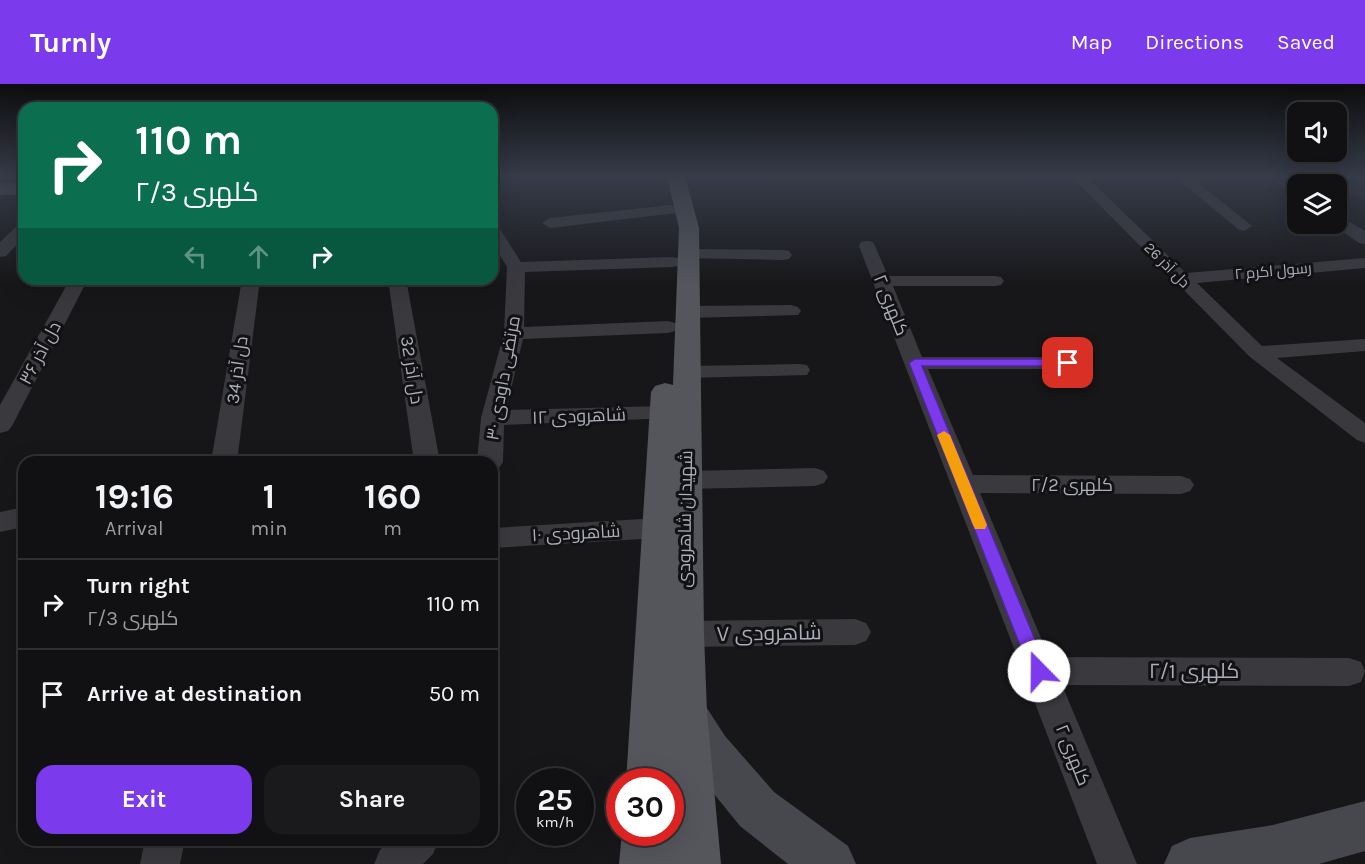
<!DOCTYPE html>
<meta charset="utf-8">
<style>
body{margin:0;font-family:Karla,Cairo,sans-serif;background:#1a1a1c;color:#f1f3f6;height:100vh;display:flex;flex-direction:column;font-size:22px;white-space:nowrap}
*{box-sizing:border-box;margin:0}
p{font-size:20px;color:#9c9da0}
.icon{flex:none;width:33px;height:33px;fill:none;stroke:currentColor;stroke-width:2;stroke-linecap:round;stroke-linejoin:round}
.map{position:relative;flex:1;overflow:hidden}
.drawer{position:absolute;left:18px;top:372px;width:480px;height:390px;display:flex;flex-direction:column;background:#111113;border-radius:18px;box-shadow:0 6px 24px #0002,0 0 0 2px #303133}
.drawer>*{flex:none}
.banner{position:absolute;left:18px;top:18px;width:480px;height:183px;border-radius:18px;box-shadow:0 6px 24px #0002,0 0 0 2px #303133;background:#0b6e4f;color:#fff;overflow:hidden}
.buttons{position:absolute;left:1287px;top:18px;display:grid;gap:12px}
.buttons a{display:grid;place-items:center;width:60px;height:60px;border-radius:12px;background:#111113;box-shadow:0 6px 24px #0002,0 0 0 2px #303133;font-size:30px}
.speed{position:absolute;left:516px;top:684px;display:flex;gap:12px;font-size:30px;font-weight:700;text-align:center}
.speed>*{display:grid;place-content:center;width:78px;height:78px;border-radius:50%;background:#111113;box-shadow:0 6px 24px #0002,0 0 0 2px #303133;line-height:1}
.speed small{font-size:15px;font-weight:400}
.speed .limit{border:9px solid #d22;background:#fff;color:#111}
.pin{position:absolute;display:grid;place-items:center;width:51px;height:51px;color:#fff;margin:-26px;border-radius:12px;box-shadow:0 3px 9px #0006}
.me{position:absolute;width:66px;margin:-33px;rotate:338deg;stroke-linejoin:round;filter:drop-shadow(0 0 4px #0008)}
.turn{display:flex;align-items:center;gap:21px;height:126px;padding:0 18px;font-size:27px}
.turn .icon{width:78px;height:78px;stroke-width:2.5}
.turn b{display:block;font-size:42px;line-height:51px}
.lanes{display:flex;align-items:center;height:57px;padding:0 18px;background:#0003;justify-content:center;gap:30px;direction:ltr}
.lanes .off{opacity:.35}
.eta{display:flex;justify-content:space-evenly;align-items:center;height:102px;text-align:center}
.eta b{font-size:36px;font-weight:700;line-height:42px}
.primary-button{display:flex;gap:12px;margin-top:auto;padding:12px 18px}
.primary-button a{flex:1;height:69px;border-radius:18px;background:#7c3aed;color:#fff;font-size:24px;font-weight:700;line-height:69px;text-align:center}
.primary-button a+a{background:#1a1a1c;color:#f1f3f6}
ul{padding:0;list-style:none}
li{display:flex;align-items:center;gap:18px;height:90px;padding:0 18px;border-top:2px solid #303133}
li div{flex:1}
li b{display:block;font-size:22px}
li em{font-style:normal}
header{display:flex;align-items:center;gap:36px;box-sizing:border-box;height:84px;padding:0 30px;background:#7c3aed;color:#fff}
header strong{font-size:28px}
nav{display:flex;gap:33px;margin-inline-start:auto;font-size:21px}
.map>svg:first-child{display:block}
.built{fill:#232326}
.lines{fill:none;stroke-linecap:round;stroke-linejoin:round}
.minor{fill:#39393e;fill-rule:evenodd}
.secondary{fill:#47484e;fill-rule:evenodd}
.primary{fill:#55565c;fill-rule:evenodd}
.route{fill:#7c3aed;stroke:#51269a;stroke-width:1.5}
.slow{fill:#f59e0b}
.labels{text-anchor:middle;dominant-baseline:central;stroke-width:6;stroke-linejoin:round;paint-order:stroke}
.far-street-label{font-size:15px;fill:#abaeb8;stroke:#121214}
.street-label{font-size:18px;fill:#abaeb8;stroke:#121214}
.near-street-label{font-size:21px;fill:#abaeb8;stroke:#121214}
</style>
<header>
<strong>Turnly</strong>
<nav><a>Map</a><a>Directions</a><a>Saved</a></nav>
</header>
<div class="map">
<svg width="1365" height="780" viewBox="0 0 1365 780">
<rect width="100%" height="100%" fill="#171719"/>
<path class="built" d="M1320 92H1365V116L1347 108Z"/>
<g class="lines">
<g class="minor">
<path d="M1002 92H1016L1017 93 1010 97Z"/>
<path d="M1071 92H1086L1186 189 1365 174V184L1197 199 1262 262 1365 255V267L1277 274 1365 339V359L1357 356 1250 273Z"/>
<path d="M1174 92H1190L1252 142 1244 147 1238 145Z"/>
<path d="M1267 92H1284L1298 101V112Z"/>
<path d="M671 121 679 126 676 129 550 144 542 139 550 134Z"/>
<path d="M1336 130 1365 147V160L1359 159 1332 140H1336Z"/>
<path d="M24 139V153L6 172 0 173V158L18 141Z"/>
<path d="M492 140 498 142 521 178 672 173 678 174 681 178 678 182 672 183 525 188 524 243 668 237 675 239 678 243 675 247 668 249 523 255 506 326 664 322 672 324 676 329 672 334 504 341 503 378 499 384 492 386V378H477L481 334 504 249 507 183 492 158Z"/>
<path d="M867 157 873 158 875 162 888 192H995L1001 193 1004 197 1001 201 995 202H893L922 273H1068L1076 274 1079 279 1076 284 1068 285H928L973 391 1181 392 1190 395 1194 401 1190 407 1181 410 980 409 1049 573 1349 574 1361 578 1365 587 1361 598 1349 602 1062 601 1137 780H1097L859 162 861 158Z"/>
<path d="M689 165 783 166 789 167 792 171 789 175 783 176 683 174 680 170 683 166Z"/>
<path d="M70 195H88L12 342 8 347 0 349V321Z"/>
<path d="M242 195H260L237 378H211Z"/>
<path d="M388 195H406L440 378H414Z"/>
<path d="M791 221 798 223 801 227 798 231 688 234 681 232 678 228 681 224 688 222Z"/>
<path d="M799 280 807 281 810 286 807 291 687 294 679 293 676 288 679 283 687 282Z"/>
<path d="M815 384 824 387 828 393 824 399 815 402 686 405 677 402 673 396 677 390 686 387Z"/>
<path d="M24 423V443L0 448V428Z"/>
<path d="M659 434 669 437 673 444 669 451 659 454 492 464V444Z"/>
<path d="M855 535 866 539 871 548 866 557 855 561 684 563 673 559 668 550 673 541 684 537Z"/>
<path d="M145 756H185L180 780H140Z"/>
<path d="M390 756H439L433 770 423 780H374L380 766Z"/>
</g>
<g class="secondary">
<path d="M687 612 703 618 725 652 774 708 848 762 856 780H788L740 742 693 684 665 632 671 618Z"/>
<path d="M1365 717V767L1319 780H1164L1172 762 1190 754 1273 741Z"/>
</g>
<g class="primary">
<path d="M667 92H685L699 144 704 550 707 628 721 780H619L622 748H670V698H626L651 308 655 302 665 299 673 301 679 144Z"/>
<path d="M24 98V110L0 111V99Z"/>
</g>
</g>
<linearGradient id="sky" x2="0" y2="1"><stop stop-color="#0d0d0e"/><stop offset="0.46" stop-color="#363c49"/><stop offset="1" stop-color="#363c49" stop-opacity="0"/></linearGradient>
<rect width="1365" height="201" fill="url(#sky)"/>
<path class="route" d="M915 275H1068L1074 279 1068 282H922L1048 587 1045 592 1039 594 1033 592 1030 587 909 279Z"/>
<path class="slow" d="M944 347 950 351 987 441 985 445H975L973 441 937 351Z"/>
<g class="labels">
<g class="far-street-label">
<text transform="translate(1167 181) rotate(45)">دل آذر 26</text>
<text transform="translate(1273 187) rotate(-5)">رسول اکرم ۲</text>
</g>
<g class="street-label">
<text transform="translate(891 221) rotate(68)">کلهری ۲</text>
<text transform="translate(40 269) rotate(-62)">دل آذر ۳۶</text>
<text transform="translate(237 286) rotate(-82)">دل آذر 34</text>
<text transform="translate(412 286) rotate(81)">دل آذر 32</text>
<text transform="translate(503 294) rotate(-80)">۳۰ مرتضی داودی</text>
<text transform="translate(579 332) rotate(-2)">شاهرودی ۱۲</text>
<text x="1072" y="401">کلهری ۲/2</text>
<text transform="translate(685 435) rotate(-89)">شهیدان شاهرودی</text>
<text transform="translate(576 449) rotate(-3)">شاهرودی ۱۰</text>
<text transform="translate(1073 671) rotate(68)">کلهری ۲</text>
</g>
<g class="near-street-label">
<text transform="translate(769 549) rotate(-1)">۷ شاهرودی</text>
<text x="1194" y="587">کلهری ۲/1</text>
</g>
</g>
</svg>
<div class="buttons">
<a><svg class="icon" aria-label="sound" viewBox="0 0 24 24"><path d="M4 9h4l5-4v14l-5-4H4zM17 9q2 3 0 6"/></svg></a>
<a><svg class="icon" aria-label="layers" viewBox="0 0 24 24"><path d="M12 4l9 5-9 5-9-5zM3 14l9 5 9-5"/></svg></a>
</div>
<div class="speed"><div>25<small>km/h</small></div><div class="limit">30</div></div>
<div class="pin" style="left:1068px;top:279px;background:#d93025"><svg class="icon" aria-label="arrive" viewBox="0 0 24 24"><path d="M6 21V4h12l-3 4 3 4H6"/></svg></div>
<svg class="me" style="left:1039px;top:587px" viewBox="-20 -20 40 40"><circle r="19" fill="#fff"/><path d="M0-13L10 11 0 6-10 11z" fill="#7c3aed"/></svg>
<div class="banner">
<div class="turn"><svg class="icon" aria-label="right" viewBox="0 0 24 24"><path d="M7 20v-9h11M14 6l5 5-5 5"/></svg><div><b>110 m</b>کلهری ۲/3</div></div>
<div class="lanes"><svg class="icon off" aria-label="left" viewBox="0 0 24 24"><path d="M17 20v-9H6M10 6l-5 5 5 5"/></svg><svg class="icon off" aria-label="ahead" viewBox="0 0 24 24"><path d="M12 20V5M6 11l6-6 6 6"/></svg><svg class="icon" aria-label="right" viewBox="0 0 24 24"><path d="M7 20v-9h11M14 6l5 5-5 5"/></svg></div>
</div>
<section class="drawer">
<div class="eta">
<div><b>19:16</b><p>Arrival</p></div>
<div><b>1</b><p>min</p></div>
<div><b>160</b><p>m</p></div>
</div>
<ul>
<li><svg class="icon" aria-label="right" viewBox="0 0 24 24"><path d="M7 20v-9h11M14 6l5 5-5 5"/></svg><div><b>Turn right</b><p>کلهری ۲/3</p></div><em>110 m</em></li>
<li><svg class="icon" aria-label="arrive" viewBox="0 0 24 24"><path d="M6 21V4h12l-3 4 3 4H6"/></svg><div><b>Arrive at destination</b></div><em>50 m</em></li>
</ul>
<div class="primary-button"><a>Exit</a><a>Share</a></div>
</section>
</div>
